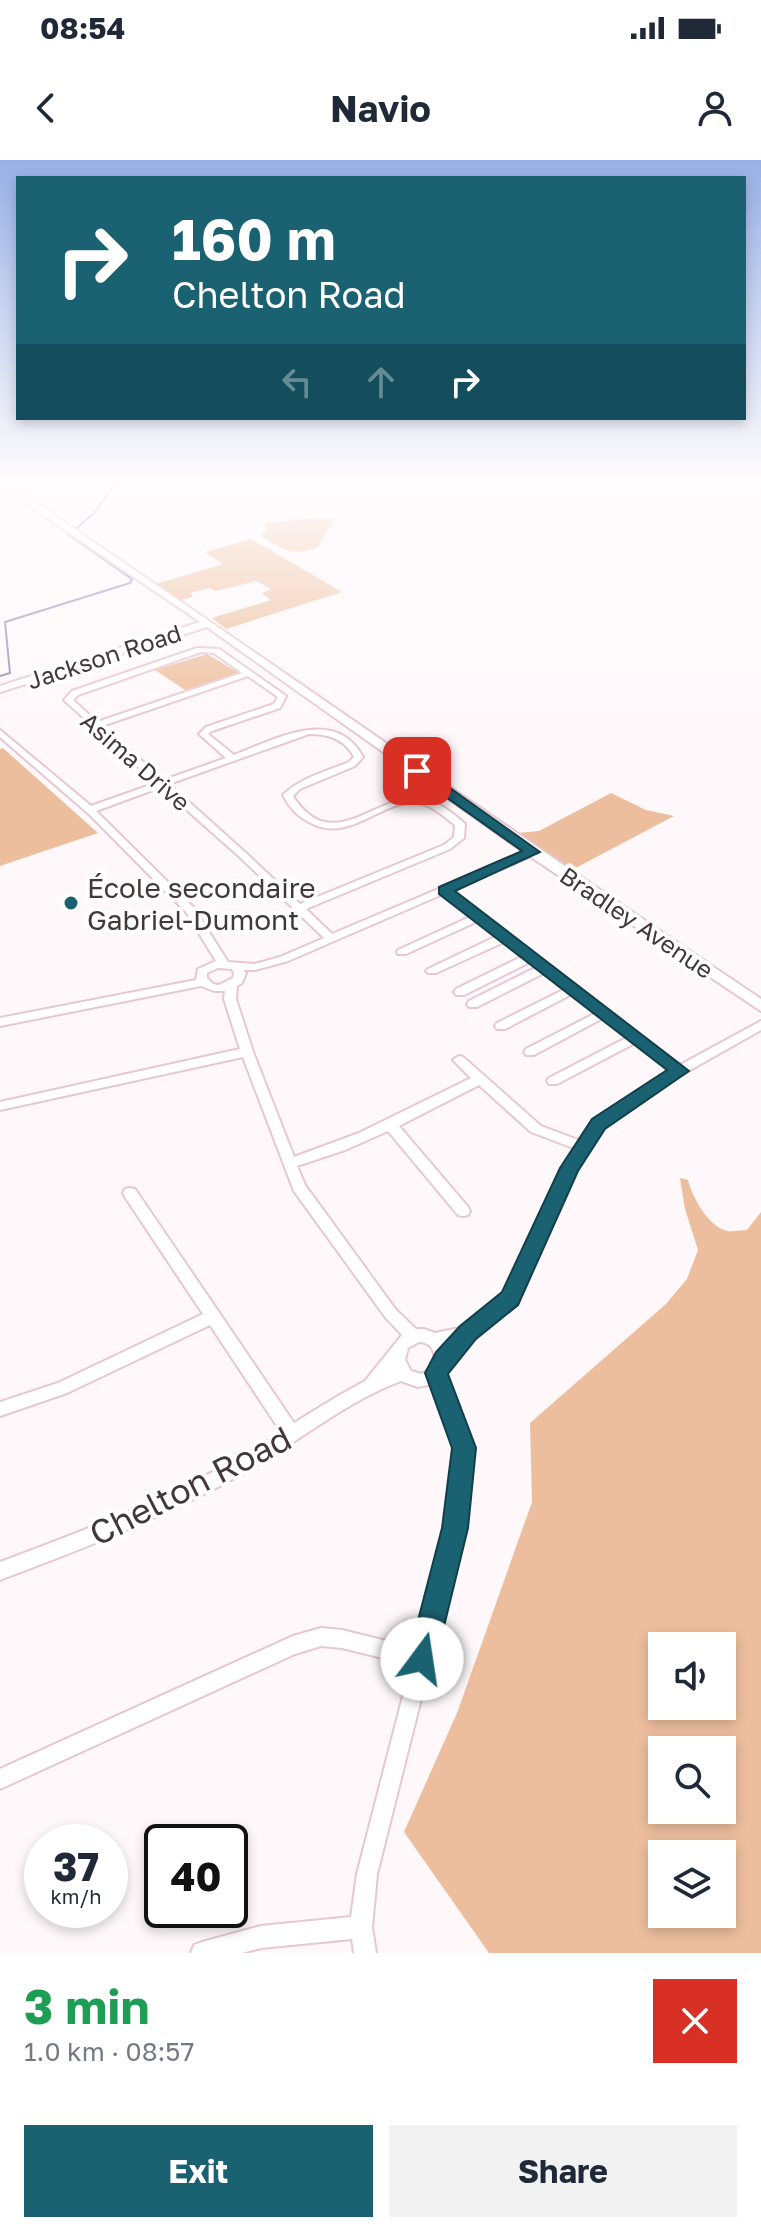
<!DOCTYPE html>
<meta charset="utf-8">
<style>
body{margin:0;font-family:"Golos Text",sans-serif;background:#f2f2f3;color:#1f2937;height:100vh;display:flex;flex-direction:column;font-size:30px;white-space:nowrap}
*{box-sizing:border-box;margin:0}
p{font-size:26px;color:#747a83}
.icon{flex:none;width:44px;height:44px;fill:none;stroke:currentColor;stroke-width:2;stroke-linecap:round;stroke-linejoin:round}
.map{position:relative;height:1793px;overflow:hidden}
.drawer{display:flex;flex-direction:column;background:#fff;flex:1}
.drawer>*{flex:none}
.hud{position:absolute;left:16px;top:16px;width:730px;height:244px;border-radius:0px;box-shadow:0 4px 12px #0003;background:#1a6172;color:#fff;overflow:hidden}
.controls{position:absolute;left:648px;top:1472px;display:grid;gap:16px}
.controls a{display:grid;place-items:center;width:88px;height:88px;border-radius:0px;background:#fff;box-shadow:0 4px 12px #0003;font-size:40px}
.speed{position:absolute;left:24px;top:1664px;display:flex;gap:16px;font-size:40px;font-weight:700;text-align:center}
.speed>*{display:grid;place-content:center;width:104px;height:104px;border-radius:50%;background:#fff;box-shadow:0 4px 12px #0003;line-height:1}
.speed small{font-size:20px;font-weight:400}
.speed .limit{border:4px solid #111;border-radius:12px;background:#fff;color:#111}
.pin{position:absolute;display:grid;place-items:center;width:68px;height:68px;color:#fff;margin:-34px;border-radius:16px;box-shadow:0 4px 12px #0006}
.me{position:absolute;width:88px;margin:-44px;rotate:14deg;stroke-linejoin:round;filter:drop-shadow(0 0 6px #0008)}
.turn{display:flex;align-items:center;gap:28px;height:168px;padding:0 24px;font-size:36px}
.turn .icon{width:104px;height:104px;stroke-width:2.5}
.turn b{display:block;font-size:56px;line-height:68px}
.lanes{display:flex;align-items:center;height:76px;padding:0 24px;background:#0003;justify-content:center;gap:40px;direction:ltr}
.lanes .off{opacity:.35}
.round{display:grid;place-items:center;flex:none;width:84px;height:84px;border-radius:0px;background:#f2f2f3}
.summary{display:flex;align-items:center;justify-content:space-between;height:136px;padding:0 24px}
h1{font-size:48px;font-weight:700;line-height:60px;color:#1e9e55}
.primary-button{display:flex;gap:16px;margin-top:auto;padding:16px 24px}
.primary-button a{flex:1;height:92px;border-radius:0px;background:#1a6172;color:#fff;font-size:32px;font-weight:700;line-height:92px;text-align:center}
.primary-button a+a{background:#f2f2f3;color:#1f2937}
.status{display:flex;justify-content:space-between;align-items:center;height:56px;padding:0 40px;background:#fff;direction:ltr}
.status svg{height:22px;fill:currentColor}
header{display:flex;justify-content:space-between;align-items:center;height:104px;padding:0 24px;background:#fff;font-size:36px;font-weight:700}
.map>svg:first-child{display:block}
.green{fill:#edbe9d;fill-rule:evenodd}
.lines{fill:none;stroke-linecap:round;stroke-linejoin:round}
.stream{stroke:#9b88b1;stroke-width:2}
.minor-casing{stroke:#e7c8d1;stroke-width:4}
.major-casing{stroke:#e7c8d1;stroke-width:4}
.minor{fill:#fff;fill-rule:evenodd}
.major{fill:#fff;fill-rule:evenodd}
.route{fill:#1a6172;stroke:#113f4a;stroke-width:2}
.poi-dot{fill:#1a6172;stroke:#fff;stroke-width:3}
.labels{text-anchor:middle;dominant-baseline:central;stroke-width:8;stroke-linejoin:round;paint-order:stroke}
.far-street-label{font-size:24px;fill:#43373a;stroke:#fff}
.poi-label{font-size:28px;fill:#43373a;stroke:#fff;text-anchor:start}
.near-street-label{font-size:34px;fill:#43373a;stroke:#fff}
</style>
<div class="status"><b>08:54</b><svg viewBox="0 0 49 12"><path d="M0 12V9h3v3zM5 12V6h3v6zM10 12V3h3v9zM15 12V0h3v12zM26 1h20v11H26zM47 4h2v5h-2z"/></svg></div>
<header><svg class="icon" aria-label="back" viewBox="0 0 24 24"><path d="M15 5l-7 7 7 7"/></svg>Navio<svg class="icon" aria-label="person" viewBox="0 0 24 24"><circle cx="12" cy="8" r="4"/><path d="M4 21q1-7 8-7t8 7"/></svg></header>
<div class="map">
<svg width="761" height="1793" viewBox="0 0 761 1793">
<rect width="100%" height="100%" fill="#fef8fa"/>
<g class="green">
<path d="M320 358 334 359 318 387C291 397 285 390 261 376L266 371 265 363Z"/>
<path d="M251 379 342 432 226 469 212 458 271 440 262 433 271 429 256 421 216 431 209 428 190 433 193 437 181 440 156 424 223 404 205 392Z"/>
<path d="M207 494 239 513 185 530 155 510Z"/>
<path d="M3 588 98 673 0 706V589Z"/>
<path d="M611 633 646 650 674 656 570 711 517 673 539 671Z"/>
<path d="M680 1018 688 1020C692 1037 708 1066 727 1071 732 1072 741 1070 747 1070L761 1052V1793H489L404 1672 457 1553 532 1342 530 1263 666 1144 687 1119 698 1090 685 1049ZM722 1486V1546H662V1486ZM722 1590V1650H662V1590ZM722 1694V1754H662V1694Z"/>
</g>
<g class="lines">
<path class="stream" d="M0 516 10 513 5 462 130 423 132 419 69 375 95 352 117 321"/>
<defs>
<path id="minor" d="M197 488 219 489 286 536 280 548 212 571 208 574 234 595C274 580 335 545 363 597L355 606 300 629 293 636C298 645 305 652 314 658 348 676 382 637 416 637 434 638 452 652 465 664L464 678 450 689 306 749 332 774 533 689 538 692 536 694 451 731 680 905 761 861V870L660 927 603 967 576 1010 515 1142 473 1176 450 1203 445 1214 472 1288 464 1368 377 1714 372 1767 376 1793H354L352 1779 261 1788 242 1793H191L194 1785 202 1782 261 1766 351 1757 357 1714 411 1505 342 1488 321 1486 295 1494 0 1629V1609L293 1476 321 1468 342 1470 415 1488 446 1368 456 1288 433 1224 418 1227 401 1221C343 1243 296 1284 242 1314 165 1357 82 1389 0 1420V1402C97 1366 194 1329 281 1272L210 1165 67 1233 0 1256V1242L58 1223 203 1154 125 1037 123 1033 125 1029 130 1028 135 1029 294 1263 338 1236 365 1221 402 1175 386 1158 294 1031 243 897 0 950V942L240 889 224 839 225 831H214L201 826 0 866V858L196 820 198 809 216 801 186 752 90 655 0 577V570L91 646 156 623 64 540 72 531ZM201 492 214 493 242 513 97 562 73 540 78 535ZM248 516 278 537 274 544 206 567 199 574 226 598 164 620 102 566ZM309 574C328 574 345 579 354 597L349 602C327 611 300 618 283 635 289 647 297 656 309 662 350 685 379 640 417 643 431 644 444 657 455 665L454 677 444 685 300 744 248 695 169 624ZM161 627 242 699 324 778 280 797 255 804 228 802 194 748 96 651ZM443 734 472 756 398 790 397 792 398 794H406L478 761 497 776 428 809 426 811 428 813H436L504 782 523 796 456 829 454 832 456 835H464L530 802 537 807 469 841 467 844 469 847H477L544 813 565 829 497 863 495 866 497 869H505L572 834 596 853 526 889 524 892 526 895H534L603 858 628 877 549 918 547 921 549 924H557L635 883 670 911 652 921 595 961 581 981 541 966 463 897 459 896 453 900 471 918 359 973 294 997 253 892 236 839 237 826 242 823 246 813 243 810H255L288 801ZM218 808 232 809 234 813 233 818 219 825 213 824 207 818V813ZM479 925 531 972 576 989 563 1008 505 1134 464 1167 435 1173 424 1169H416L396 1150 305 1025 297 1006 345 990 388 971 458 1055 463 1056 468 1055 470 1051 468 1047 399 966ZM419 1182C432 1182 437 1193 433 1206L422 1214 411 1211 405 1200 408 1188Z"/>
<path id="major" d="M0 321H4C257 492 507 669 761 839V851L528 695 207 467 0 532V526L200 462 0 326Z"/>
</defs>
<use href="#minor" class="minor-casing"/>
<use href="#major" class="major-casing"/>
<use href="#minor" class="minor"/>
<use href="#major" class="major"/>
</g>
<linearGradient id="sky" x2="0" y2="1"><stop stop-color="#98b0e6"/><stop offset="0.56" stop-color="#fffcfd"/><stop offset="1" stop-color="#fffcfd" stop-opacity="0"/></linearGradient>
<rect width="761" height="572" fill="url(#sky)"/>
<path class="route" d="M412 608H422L540 692 455 731 689 911 605 969 578 1011 518 1145 476 1179 448 1214 476 1288 468 1368 436 1499 432 1509 422 1513 412 1509 408 1499 442 1368 452 1288 425 1213 436 1192 460 1166 502 1132 560 1008 592 959 667 910 439 734V727L522 691 412 613Z"/>
<circle class="poi-dot" cx="71" cy="743" r="8"/>
<g class="labels">
<g class="far-street-label">
<text transform="translate(104 496) rotate(-18)">Jackson Road</text>
<text transform="translate(136 601) rotate(41)">Asima Drive</text>
<text transform="translate(637 762) rotate(34)">Bradley Avenue</text>
</g>
<g class="poi-label">
<text x="87" y="727">École secondaire<tspan x="87" dy="32">Gabriel-Dumont</tspan></text>
</g>
<g class="near-street-label">
<text transform="translate(190 1325) rotate(-27)">Chelton Road</text>
</g>
</g>
</svg>
<div class="controls">
<a><svg class="icon" aria-label="sound" viewBox="0 0 24 24"><path d="M4 9h4l5-4v14l-5-4H4zM17 9q2 3 0 6"/></svg></a>
<a><svg class="icon" aria-label="search" viewBox="0 0 24 24"><circle cx="10" cy="10" r="6"/><path d="M15 15l6 6"/></svg></a>
<a><svg class="icon" aria-label="layers" viewBox="0 0 24 24"><path d="M12 4l9 5-9 5-9-5zM3 14l9 5 9-5"/></svg></a>
</div>
<div class="speed"><div>37<small>km/h</small></div><div class="limit">40</div></div>
<div class="pin" style="left:417px;top:611px;background:#d93025"><svg class="icon" aria-label="arrive" viewBox="0 0 24 24"><path d="M6 21V4h12l-3 4 3 4H6"/></svg></div>
<svg class="me" style="left:422px;top:1499px" viewBox="-20 -20 40 40"><circle r="19" fill="#fff"/><path d="M0-13L10 11 0 6-10 11z" fill="#1a6172"/></svg>
<div class="hud">
<div class="turn"><svg class="icon" aria-label="right" viewBox="0 0 24 24"><path d="M7 20v-9h11M14 6l5 5-5 5"/></svg><div><b>160 m</b>Chelton Road</div></div>
<div class="lanes"><svg class="icon off" aria-label="left" viewBox="0 0 24 24"><path d="M17 20v-9H6M10 6l-5 5 5 5"/></svg><svg class="icon off" aria-label="ahead" viewBox="0 0 24 24"><path d="M12 20V5M6 11l6-6 6 6"/></svg><svg class="icon" aria-label="right" viewBox="0 0 24 24"><path d="M7 20v-9h11M14 6l5 5-5 5"/></svg></div>
</div>
</div>
<section class="drawer">
<div class="summary"><div><h1>3 min</h1><p>1.0 km · 08:57</p></div><a class="round" style="background:#d93025;color:#fff"><svg class="icon" aria-label="close" viewBox="0 0 24 24"><path d="M6 6l12 12M18 6L6 18"/></svg></a></div>
<div class="primary-button"><a>Exit</a><a>Share</a></div>
</section>
